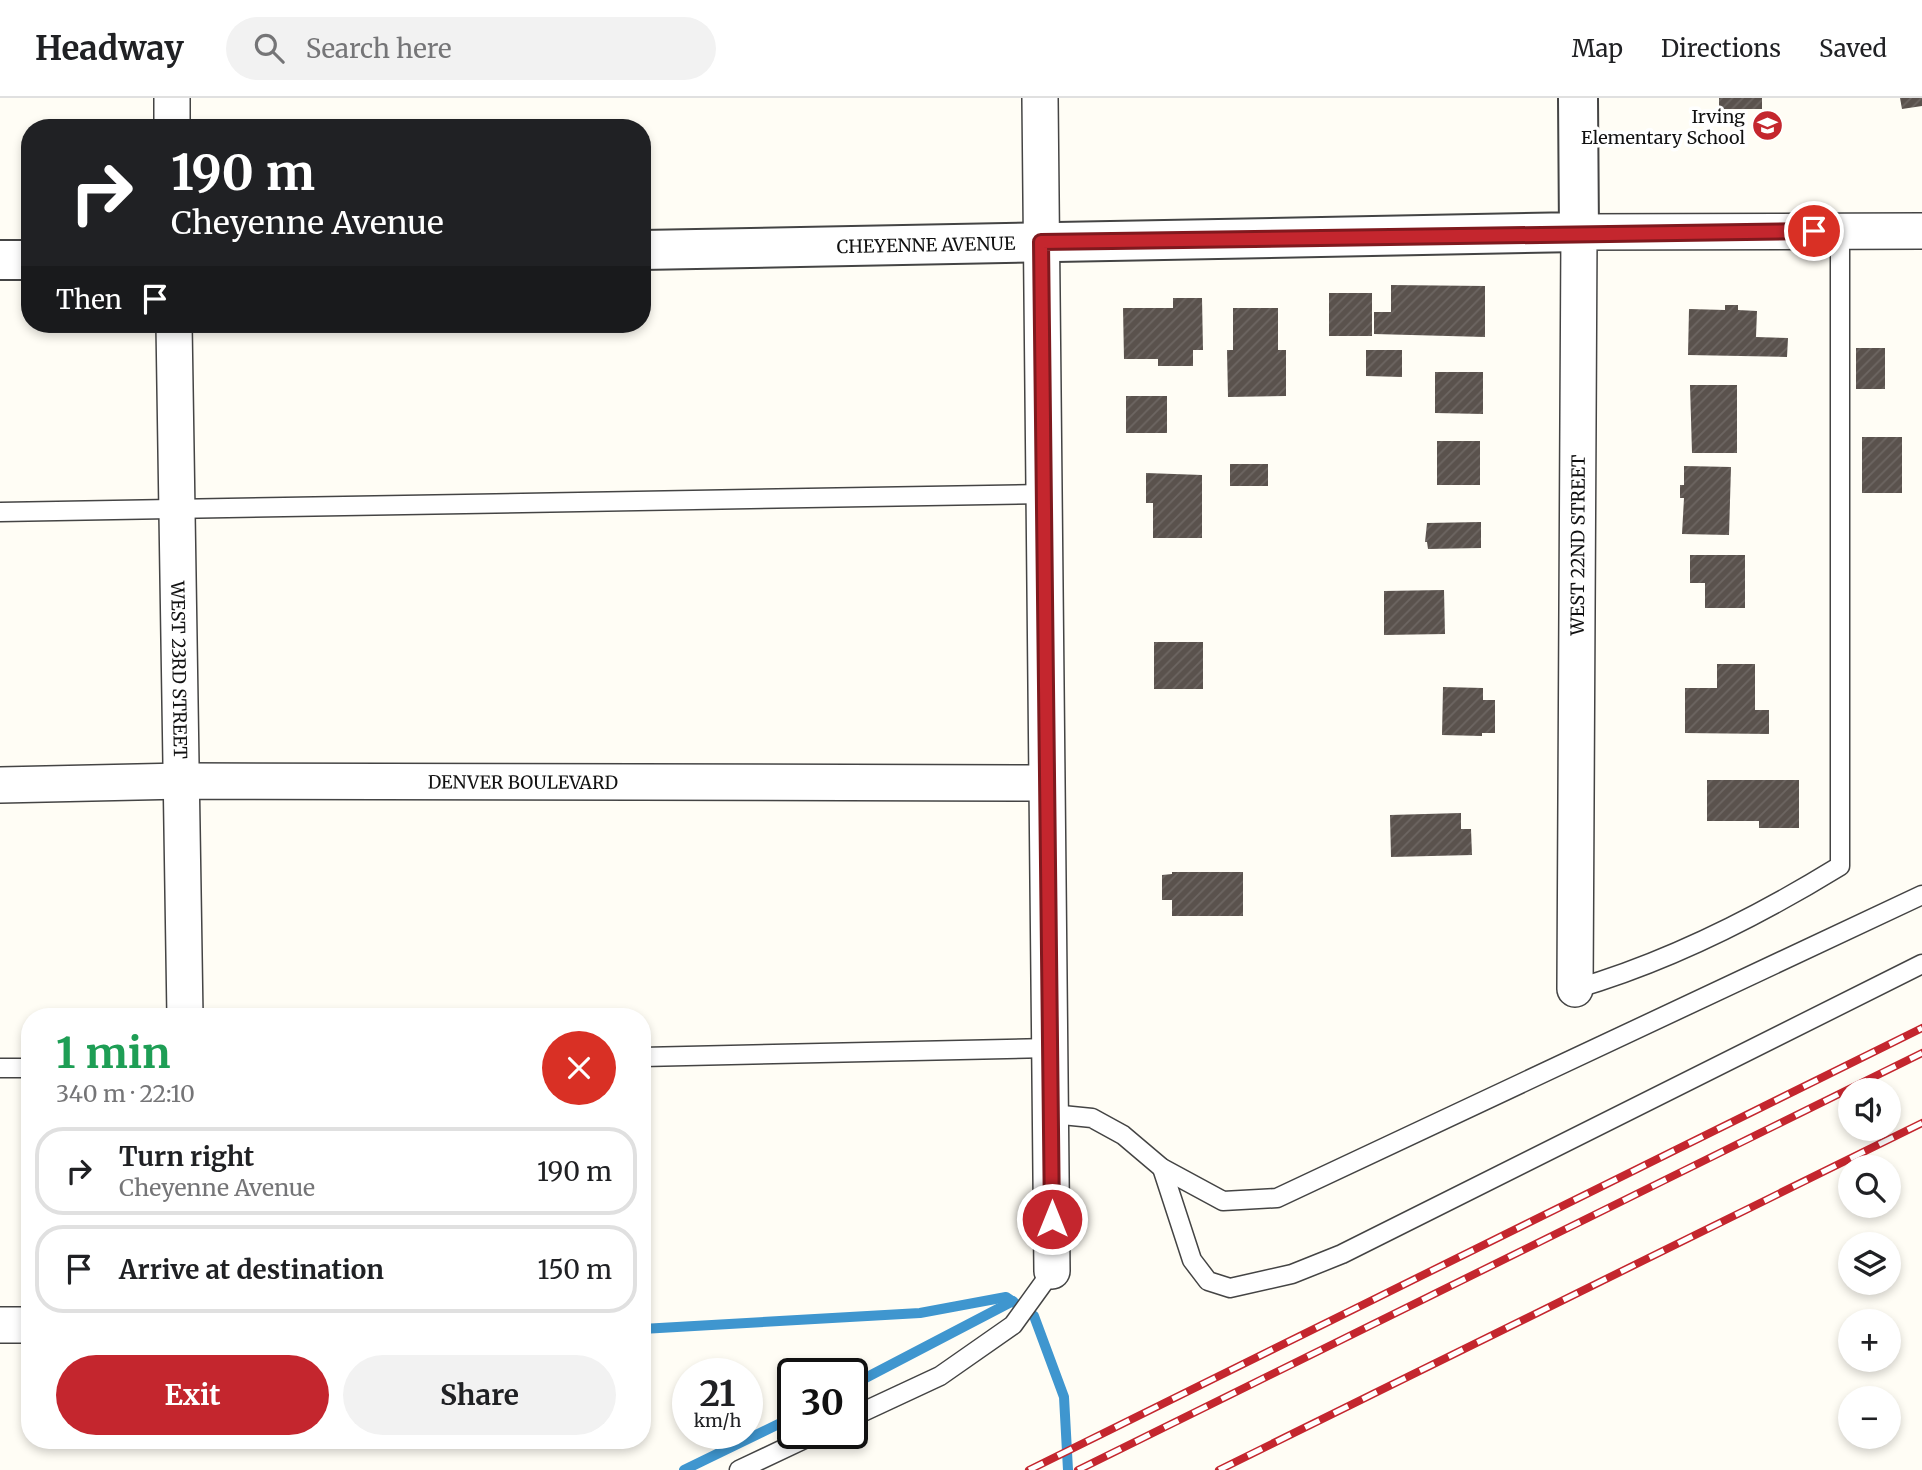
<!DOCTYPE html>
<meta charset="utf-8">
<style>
body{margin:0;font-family:Merriweather,serif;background:#f2f2f2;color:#202124;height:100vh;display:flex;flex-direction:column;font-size:26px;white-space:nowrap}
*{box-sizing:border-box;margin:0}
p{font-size:23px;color:#757577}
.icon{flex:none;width:38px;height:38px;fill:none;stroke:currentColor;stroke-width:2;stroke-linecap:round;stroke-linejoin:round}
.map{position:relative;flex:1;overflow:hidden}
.panel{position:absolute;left:21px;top:910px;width:630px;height:441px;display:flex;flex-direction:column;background:#fff;border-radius:28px;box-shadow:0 4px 10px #0003}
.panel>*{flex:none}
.banner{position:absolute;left:21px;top:21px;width:630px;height:214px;border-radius:28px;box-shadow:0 4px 10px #0003;background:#202124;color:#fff;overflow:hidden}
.fabs{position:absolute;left:1838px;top:980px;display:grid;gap:14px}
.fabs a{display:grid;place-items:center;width:63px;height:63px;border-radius:50%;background:#fff;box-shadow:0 4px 10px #0003;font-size:35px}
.speed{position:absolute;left:672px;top:1260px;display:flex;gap:14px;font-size:35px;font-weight:700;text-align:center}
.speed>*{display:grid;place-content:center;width:91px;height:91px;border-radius:50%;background:#fff;box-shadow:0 4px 10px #0003;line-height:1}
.speed small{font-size:18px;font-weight:400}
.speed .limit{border:4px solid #111;border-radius:10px;background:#fff;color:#111}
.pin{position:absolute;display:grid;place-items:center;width:60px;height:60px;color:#fff;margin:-30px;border:4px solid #fff;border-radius:50%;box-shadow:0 2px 7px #0007}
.me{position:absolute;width:77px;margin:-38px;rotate:0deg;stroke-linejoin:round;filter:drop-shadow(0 0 5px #0008)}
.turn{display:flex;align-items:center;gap:24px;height:147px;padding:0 35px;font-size:32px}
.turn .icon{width:91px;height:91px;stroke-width:2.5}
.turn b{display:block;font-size:49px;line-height:60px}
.then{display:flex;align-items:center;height:66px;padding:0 35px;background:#0003;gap:14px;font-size:26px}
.round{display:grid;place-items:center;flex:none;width:74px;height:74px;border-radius:37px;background:#f2f2f2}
.summary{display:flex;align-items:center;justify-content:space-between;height:119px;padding:0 35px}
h1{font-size:42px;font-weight:700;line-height:52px;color:#1e9e55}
.action{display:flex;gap:14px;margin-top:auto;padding:14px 35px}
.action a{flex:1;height:80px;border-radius:42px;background:#c4262e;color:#fff;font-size:28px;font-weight:700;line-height:80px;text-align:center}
.action a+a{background:#f2f2f2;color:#202124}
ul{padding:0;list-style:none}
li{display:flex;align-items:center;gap:21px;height:88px;margin:0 14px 10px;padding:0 21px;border:4px solid #e0e0e0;border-radius:28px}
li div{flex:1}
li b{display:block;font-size:26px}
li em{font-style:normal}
header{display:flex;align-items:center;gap:42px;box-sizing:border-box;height:98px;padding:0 35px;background:#fff;border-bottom:2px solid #e0e0e0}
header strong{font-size:33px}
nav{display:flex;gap:38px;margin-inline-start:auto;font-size:24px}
.search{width:490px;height:63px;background:#f2f2f2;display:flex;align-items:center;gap:18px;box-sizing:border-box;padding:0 24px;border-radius:38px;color:#757577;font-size:26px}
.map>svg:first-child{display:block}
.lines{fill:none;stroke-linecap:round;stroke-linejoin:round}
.stream{stroke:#3f96cf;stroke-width:10}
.building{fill:url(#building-hatch)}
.service-casing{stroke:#444;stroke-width:21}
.minor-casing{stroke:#444;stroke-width:38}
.tertiary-casing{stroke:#444;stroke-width:42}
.service{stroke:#fff;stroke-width:18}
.minor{stroke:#fff;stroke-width:35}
.tertiary{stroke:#fff;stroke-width:38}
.rail-casing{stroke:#c4262e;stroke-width:8}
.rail{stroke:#fff;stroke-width:5;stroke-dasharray:16;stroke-linecap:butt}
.route-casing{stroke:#7f191e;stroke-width:18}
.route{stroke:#c4262e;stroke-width:12}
.labels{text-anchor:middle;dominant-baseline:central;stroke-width:7;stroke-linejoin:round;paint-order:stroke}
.poi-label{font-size:18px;fill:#111;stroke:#fff;text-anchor:end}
.street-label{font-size:18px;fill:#111;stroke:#fff}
</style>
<header>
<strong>Headway</strong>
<div class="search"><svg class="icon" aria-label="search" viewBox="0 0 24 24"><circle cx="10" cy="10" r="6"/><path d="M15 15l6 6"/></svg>Search here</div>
<nav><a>Map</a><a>Directions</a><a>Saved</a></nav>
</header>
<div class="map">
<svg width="1922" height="1372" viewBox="0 0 1922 1372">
<defs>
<pattern id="building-hatch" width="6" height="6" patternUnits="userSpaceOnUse" patternTransform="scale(1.75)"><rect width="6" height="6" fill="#5a524d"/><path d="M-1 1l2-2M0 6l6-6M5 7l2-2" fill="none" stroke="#6d6662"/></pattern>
</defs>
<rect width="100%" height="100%" fill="#fffdf5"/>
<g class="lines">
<g class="stream">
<path d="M642 1231 920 1215 1006 1199 1034 1218 1064 1299 1068 1372"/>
<path d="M852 1287 1013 1203"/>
<path d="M684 1372 793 1319"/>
</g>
</g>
<g class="building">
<rect x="1719" y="0" width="43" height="11"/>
<path d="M1900 0H1922V8L1902 11Z"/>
<path d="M1391 187 1485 188V239L1374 236V214H1391Z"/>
<rect x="1329" y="195" width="43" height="43"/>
<path d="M1173 200H1202L1203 252H1193V268H1158V261H1124L1123 210H1173Z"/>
<path d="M1725 207H1738V212L1757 213 1756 239 1788 240 1787 259 1688 257 1689 211 1725 212Z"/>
<path d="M1233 210H1278V252H1286V298L1228 299 1227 252H1233Z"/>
<rect x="1856" y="250" width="29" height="41"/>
<path d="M1366 252H1402V279L1366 278Z"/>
<path d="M1435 274H1483V316L1435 315Z"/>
<path d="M1690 287H1737V355H1692Z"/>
<rect x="1126" y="298" width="41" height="37"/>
<rect x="1862" y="339" width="40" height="56"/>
<rect x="1437" y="343" width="43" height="44"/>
<rect x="1230" y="366" width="38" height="22"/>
<path d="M1684 368 1731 369 1729 437 1682 436 1684 400H1680V387H1684Z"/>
<path d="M1146 375 1202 377V440H1153V405H1146Z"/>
<path d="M1481 424V450L1428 451 1427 444H1425L1427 425Z"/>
<path d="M1690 457H1745V510H1705V485H1690Z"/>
<path d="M1444 492 1445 536 1384 537V493Z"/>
<rect x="1154" y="544" width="49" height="47"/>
<path d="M1717 566H1755V612H1769V636L1685 635V590H1717Z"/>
<path d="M1443 589 1483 590V602H1495V635H1482V638L1442 637Z"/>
<path d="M1707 682H1799V730H1759V723H1707Z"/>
<path d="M1461 715V731H1471L1472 757 1391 759 1390 717Z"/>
<path d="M1172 774H1243V818H1172V802H1162V777L1172 776Z"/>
</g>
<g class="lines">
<defs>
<g id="service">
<path d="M0 414 1044 396"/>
<path d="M1575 891C1668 864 1757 819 1840 768V133"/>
<path d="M642 959 1049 950"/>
<path d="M0 970H30"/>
<path d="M1052 1016 1092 1020 1123 1037 1162 1070 1223 1103 1277 1100 1922 797"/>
<path d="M1162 1070 1192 1162 1208 1183 1230 1190 1292 1176 1342 1156 1922 866"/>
<path d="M852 1319 940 1278 1013 1227 1052 1173"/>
<path d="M739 1372 817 1335"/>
</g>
<g id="minor">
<path d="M172 0V30"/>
<path d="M1040 0 1052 1173"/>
<path id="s1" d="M174 226 185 919"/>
<path id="s2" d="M0 687 183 683 1046 685"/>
<path id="s3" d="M1575 891 1579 134 1922 133"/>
<path d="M0 1227H30"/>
</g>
<g id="tertiary">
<path id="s4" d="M642 152 1579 134 1578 0"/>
<path d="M0 162H30"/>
</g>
</defs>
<use href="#service" class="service-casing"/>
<use href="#minor" class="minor-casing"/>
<use href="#tertiary" class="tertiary-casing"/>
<use href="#service" class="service"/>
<use href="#minor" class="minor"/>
<use href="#tertiary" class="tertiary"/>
<defs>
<g id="rail">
<path d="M1029 1372 1922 930"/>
<path d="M1078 1372 1922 955"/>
<path d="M1219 1372 1922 1025"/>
</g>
</defs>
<use href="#rail" class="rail-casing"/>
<use href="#rail" class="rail"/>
</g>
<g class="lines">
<defs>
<path id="route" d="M1052 1121 1041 144 1814 133"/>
</defs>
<use href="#route" class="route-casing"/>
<use href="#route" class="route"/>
</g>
<defs>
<symbol id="school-disc" viewBox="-11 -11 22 22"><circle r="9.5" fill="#c4262e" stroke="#fff"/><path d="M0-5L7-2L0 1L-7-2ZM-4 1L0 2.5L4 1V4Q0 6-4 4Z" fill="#fff"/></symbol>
</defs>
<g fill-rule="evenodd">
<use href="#school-disc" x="1750" y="10" width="35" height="35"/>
</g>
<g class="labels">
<g class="poi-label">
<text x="1745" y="18">Irving<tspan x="1745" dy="21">Elementary School</tspan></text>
</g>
<g class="street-label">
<text stroke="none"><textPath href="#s4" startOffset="284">CHEYENNE AVENUE</textPath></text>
<text stroke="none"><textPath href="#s3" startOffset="444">WEST 22ND STREET</textPath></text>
<text stroke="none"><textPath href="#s1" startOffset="346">WEST 23RD STREET</textPath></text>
<text stroke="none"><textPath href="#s2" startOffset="523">DENVER BOULEVARD</textPath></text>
</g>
</g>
</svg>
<div class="fabs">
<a><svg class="icon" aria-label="sound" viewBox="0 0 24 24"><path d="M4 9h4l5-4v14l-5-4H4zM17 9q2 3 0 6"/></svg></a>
<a><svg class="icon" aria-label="search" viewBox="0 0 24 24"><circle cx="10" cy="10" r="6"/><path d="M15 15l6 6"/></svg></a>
<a><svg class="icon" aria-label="layers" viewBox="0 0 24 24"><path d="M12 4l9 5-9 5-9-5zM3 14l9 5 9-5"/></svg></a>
<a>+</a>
<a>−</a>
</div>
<div class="speed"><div>21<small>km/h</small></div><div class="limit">30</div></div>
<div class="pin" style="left:1814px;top:133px;background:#d93025"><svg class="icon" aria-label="arrive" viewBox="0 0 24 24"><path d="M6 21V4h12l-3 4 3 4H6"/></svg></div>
<svg class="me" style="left:1052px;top:1121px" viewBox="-20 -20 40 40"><circle r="17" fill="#c4262e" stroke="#fff" stroke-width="3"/><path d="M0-11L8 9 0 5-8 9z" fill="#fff"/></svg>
<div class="banner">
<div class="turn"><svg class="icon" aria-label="right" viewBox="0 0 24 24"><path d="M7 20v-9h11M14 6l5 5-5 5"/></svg><div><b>190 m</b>Cheyenne Avenue</div></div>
<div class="then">Then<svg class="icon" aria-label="arrive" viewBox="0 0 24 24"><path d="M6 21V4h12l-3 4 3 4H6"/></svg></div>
</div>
<section class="panel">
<div class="summary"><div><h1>1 min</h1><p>340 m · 22:10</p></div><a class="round" style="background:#d93025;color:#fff"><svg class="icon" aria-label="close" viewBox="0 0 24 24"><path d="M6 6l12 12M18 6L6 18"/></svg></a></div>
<ul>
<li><svg class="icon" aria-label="right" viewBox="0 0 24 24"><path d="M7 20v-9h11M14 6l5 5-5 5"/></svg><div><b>Turn right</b><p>Cheyenne Avenue</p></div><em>190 m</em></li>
<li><svg class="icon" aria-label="arrive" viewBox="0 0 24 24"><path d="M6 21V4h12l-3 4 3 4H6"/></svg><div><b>Arrive at destination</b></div><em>150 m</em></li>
</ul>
<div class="action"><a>Exit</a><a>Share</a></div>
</section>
</div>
